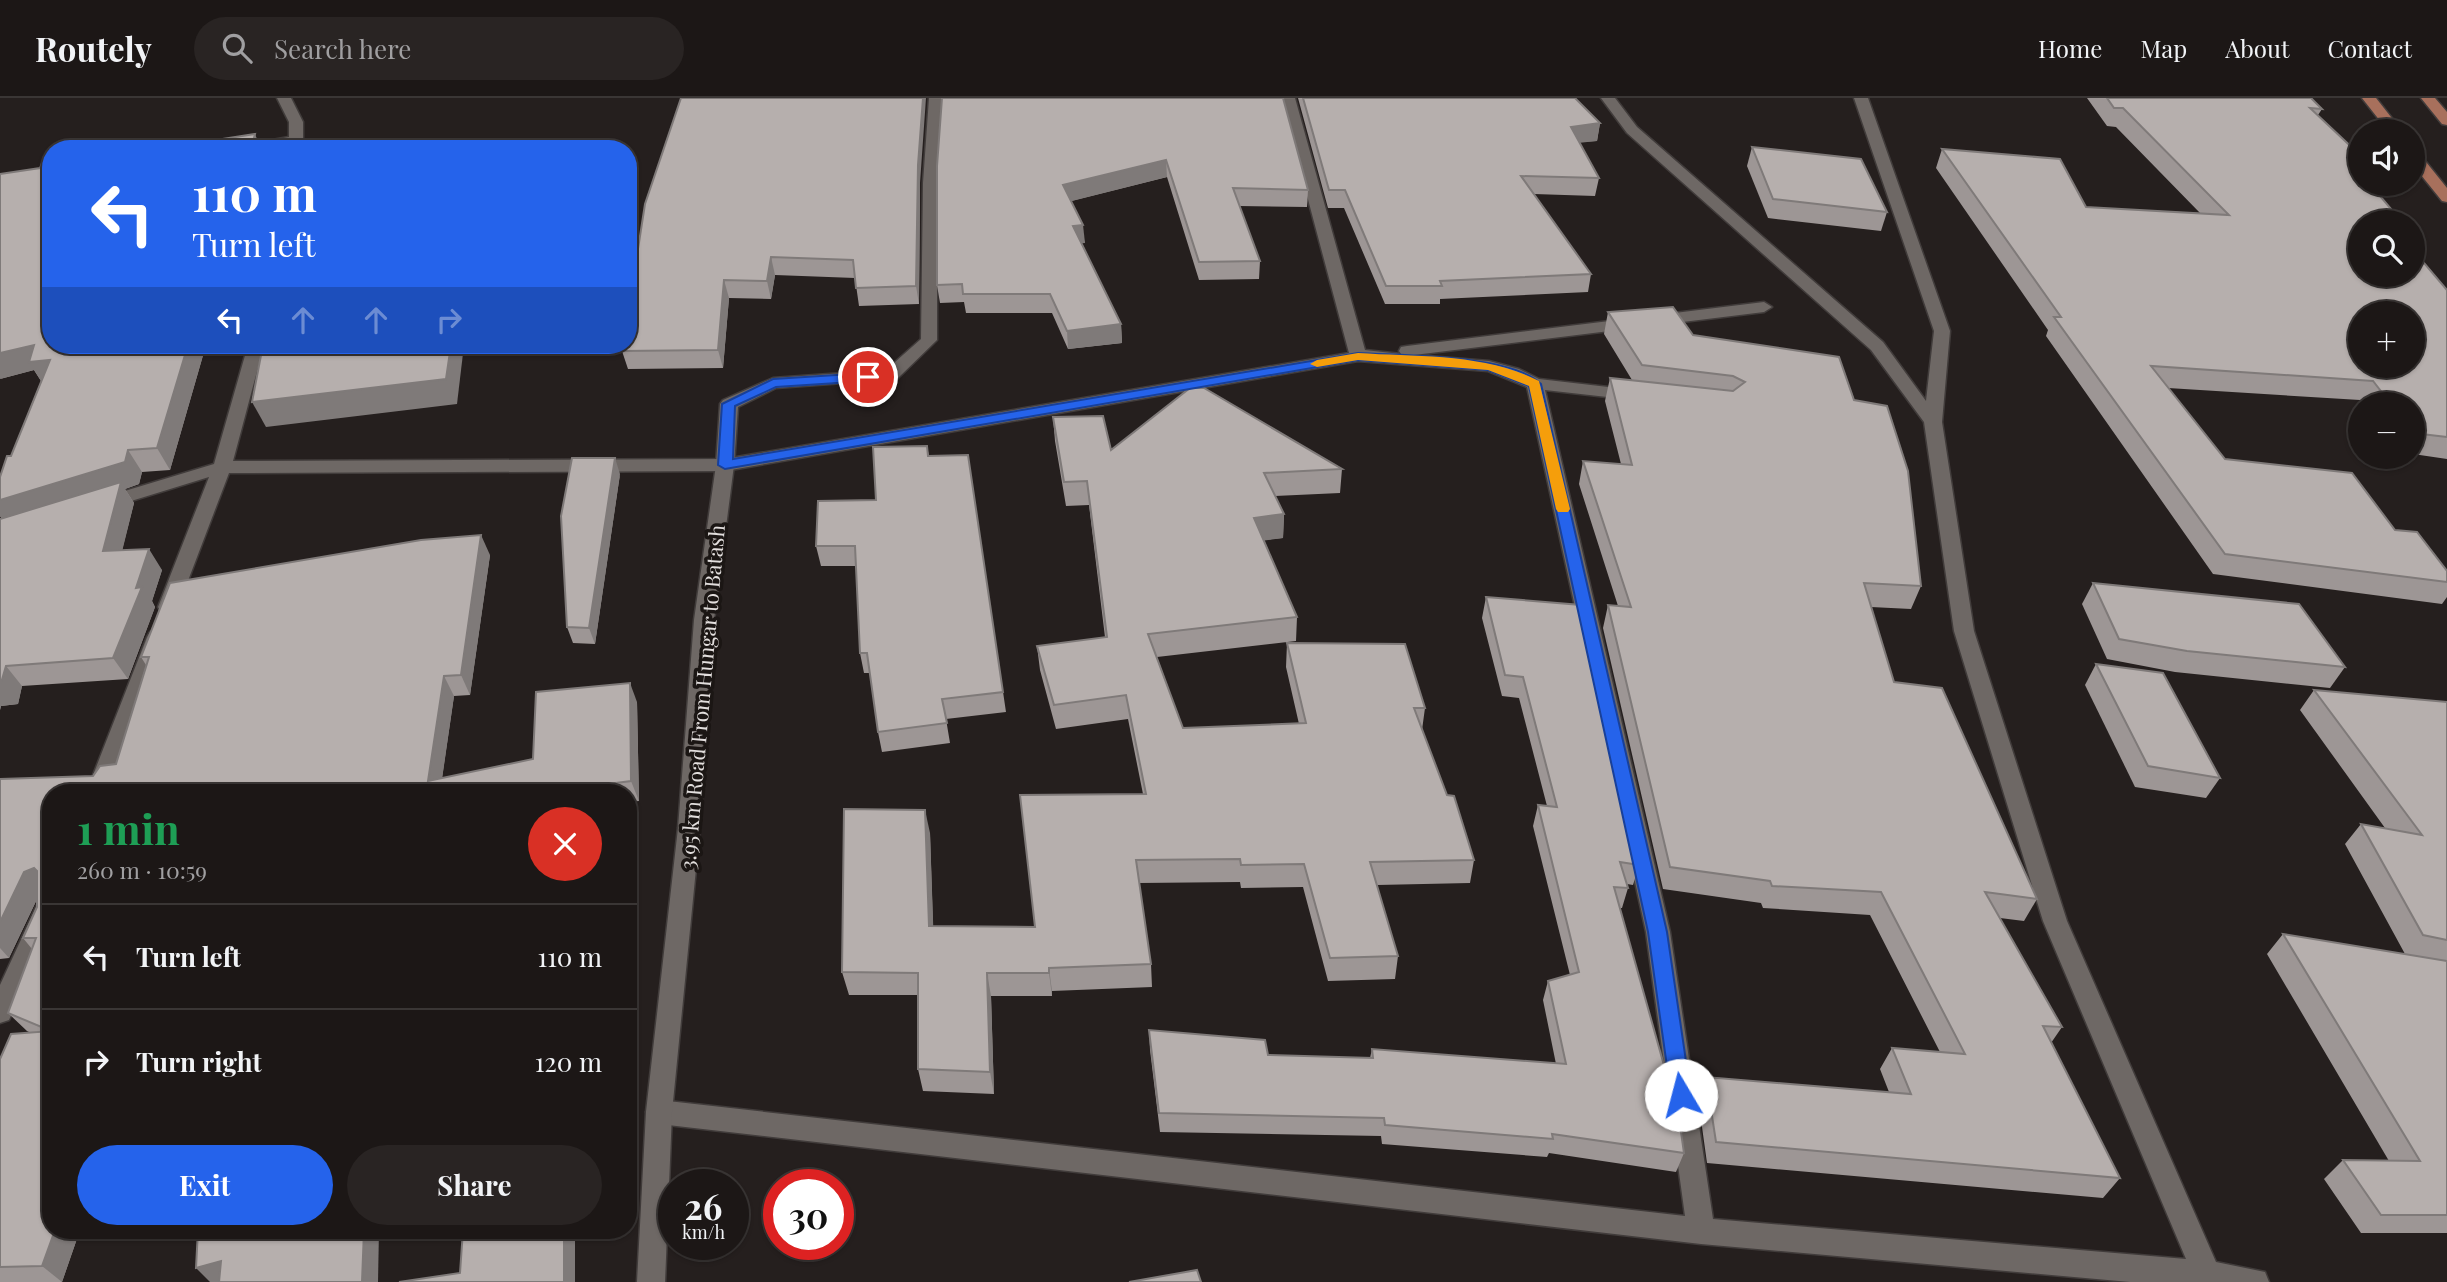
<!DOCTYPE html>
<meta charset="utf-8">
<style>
body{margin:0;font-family:"Playfair Display",serif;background:#292423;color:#f1f3f6;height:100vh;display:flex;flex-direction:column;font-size:26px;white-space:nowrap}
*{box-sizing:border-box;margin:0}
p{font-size:23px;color:#a09fa1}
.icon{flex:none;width:38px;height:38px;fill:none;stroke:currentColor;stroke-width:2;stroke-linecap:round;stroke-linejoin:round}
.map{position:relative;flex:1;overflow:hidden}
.details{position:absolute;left:42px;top:686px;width:595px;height:455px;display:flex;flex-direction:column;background:#1c1716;border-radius:28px;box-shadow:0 2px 5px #0004,0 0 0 2px #3a3635}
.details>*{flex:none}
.top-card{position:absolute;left:42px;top:42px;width:595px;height:214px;border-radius:28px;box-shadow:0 2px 5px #0004,0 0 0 2px #3a3635;background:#2563eb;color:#fff;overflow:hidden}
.fabs{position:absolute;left:2348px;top:21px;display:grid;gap:14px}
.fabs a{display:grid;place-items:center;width:77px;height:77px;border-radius:50%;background:#1c1716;box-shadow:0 2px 5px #0004,0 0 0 2px #3a3635;font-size:35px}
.speed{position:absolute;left:658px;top:1071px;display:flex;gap:14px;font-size:35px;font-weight:700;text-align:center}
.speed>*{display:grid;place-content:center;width:91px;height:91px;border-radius:50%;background:#1c1716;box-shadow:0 2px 5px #0004,0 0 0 2px #3a3635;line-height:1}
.speed small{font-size:18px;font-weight:400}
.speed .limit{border:10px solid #d22;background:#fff;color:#111}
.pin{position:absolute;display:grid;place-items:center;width:60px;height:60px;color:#fff;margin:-30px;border:4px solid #fff;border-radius:50%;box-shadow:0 2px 7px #0007}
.me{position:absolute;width:77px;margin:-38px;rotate:352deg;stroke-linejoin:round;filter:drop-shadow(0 0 5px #0008)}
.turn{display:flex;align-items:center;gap:24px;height:147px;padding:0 35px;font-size:32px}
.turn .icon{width:91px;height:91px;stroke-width:2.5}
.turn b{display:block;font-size:49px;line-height:60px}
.lanes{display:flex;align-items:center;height:66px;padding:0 35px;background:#0003;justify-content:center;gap:35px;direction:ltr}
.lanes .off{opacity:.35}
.round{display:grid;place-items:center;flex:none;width:74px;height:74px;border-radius:37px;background:#292423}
.summary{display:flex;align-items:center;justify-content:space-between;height:119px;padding:0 35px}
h1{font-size:42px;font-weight:700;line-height:52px;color:#1e9e55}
.cta{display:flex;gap:14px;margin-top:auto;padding:14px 35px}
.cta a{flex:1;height:80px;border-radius:42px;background:#2563eb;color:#fff;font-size:28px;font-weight:700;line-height:80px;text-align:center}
.cta a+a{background:#292423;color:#f1f3f6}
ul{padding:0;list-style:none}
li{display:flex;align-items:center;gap:21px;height:105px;padding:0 35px;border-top:2px solid #3a3635}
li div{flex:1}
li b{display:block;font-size:26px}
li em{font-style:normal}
header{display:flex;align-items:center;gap:42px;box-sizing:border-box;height:98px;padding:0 35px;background:#1c1716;border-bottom:2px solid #3a3635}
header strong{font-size:33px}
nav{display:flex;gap:38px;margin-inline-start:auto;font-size:24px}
.search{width:490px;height:63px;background:#292423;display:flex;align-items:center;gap:18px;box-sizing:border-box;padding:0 24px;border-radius:38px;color:#a09fa1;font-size:26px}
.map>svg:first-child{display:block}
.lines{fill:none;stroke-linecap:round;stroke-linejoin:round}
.minor-casing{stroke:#413c3b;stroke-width:3}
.tertiary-casing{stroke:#413c3b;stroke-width:3}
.primary-casing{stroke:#413c3b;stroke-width:3}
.minor{fill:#6e6865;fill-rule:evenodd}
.tertiary{fill:#6e6865;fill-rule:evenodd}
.primary{fill:#a8705c;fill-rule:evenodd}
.wall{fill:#9d9695}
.shaded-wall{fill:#7f7a79}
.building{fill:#b6afad;stroke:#7f7a79;stroke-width:2;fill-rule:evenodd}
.route{fill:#2563eb;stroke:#184099;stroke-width:2}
.slow{fill:#f59e0b}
.labels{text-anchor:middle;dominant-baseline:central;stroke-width:7;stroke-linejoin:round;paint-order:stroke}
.street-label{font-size:21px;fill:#e2dedd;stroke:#1b1614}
</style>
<header>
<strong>Routely</strong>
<div class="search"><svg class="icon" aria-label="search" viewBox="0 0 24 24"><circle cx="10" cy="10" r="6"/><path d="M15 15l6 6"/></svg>Search here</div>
<nav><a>Home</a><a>Map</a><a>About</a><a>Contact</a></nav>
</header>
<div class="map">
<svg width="2447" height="1184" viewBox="0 0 2447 1184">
<rect width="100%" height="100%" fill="#251f1e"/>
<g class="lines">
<defs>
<g id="minor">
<path d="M277 0H291L303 24V51H289V47L238 51 245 47 289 39V24Z"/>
<path d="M1281 0H1295L1365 252 1401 256 1399 253 1401 249 1407 248 1764 204 1772 209 1764 214 1414 257 1489 263 1519 271 1539 281 1634 292 1643 297 1634 302 1545 292 1670 834 1713 1121 2186 1161 2043 823 1954 533 1924 324 1871 252 1627 35 1601 0H1615L1637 29 1883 244 1926 303 1934 233 1854 0H1868L1950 233 1942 324 1974 533 2067 823 2216 1164 2265 1174 2269 1184H2130L1701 1146 659 1026 650 1022 646 1014 650 1006 659 1002 1685 1118 1646 834 1527 289 1488 273 1358 263 725 373 229 375 178 509 175 514H161L158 509 209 379 102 412 93 406 95 402 214 366 248 247H264L233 363 725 361 1349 255Z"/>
<path d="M157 532 164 534 167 539 108 695H86L147 539 150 534Z"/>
<path d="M51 792V828L9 922 0 925V887L43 794Z"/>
</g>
<path id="tertiary" d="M929 0H943L937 85V242L897 281 776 290 738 309 734 367 714 522 700 730 672 1014 665 1184H637L646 1014 678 730 694 522 716 367 720 306 723 302 773 280 886 272 921 241 923 85Z"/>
<g id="primary">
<path d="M2362 0H2376L2402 33H2388Z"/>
<path d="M2421 0H2435L2447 14V27L2442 26Z"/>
<path d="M2413 53 2418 54 2447 90V104L2442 103 2413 67Z"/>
</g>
</defs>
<use href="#minor" class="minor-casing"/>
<use href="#tertiary" class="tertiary-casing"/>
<use href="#primary" class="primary-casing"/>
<use href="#minor" class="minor"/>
<use href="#tertiary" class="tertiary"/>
<use href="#primary" class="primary"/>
</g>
<g class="wall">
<path d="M681 0 920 85 919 206 859 208 855 180 775 177 771 201 729 200 723 270 628 271 622 253Z"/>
<path d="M942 0 1308 92 1307 109 1239 108 1260 163 1259 181 1199 182 1167 79 1071 103 1085 145H1081L1121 226 1122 245 1068 251 1052 215H966L964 204 940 205 937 187Z"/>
<path d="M1298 0H1575L1600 25 1597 43 1579 44 1599 80 1595 98 1534 96 1591 176 1588 194 1440 201V206H1385L1344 110H1328Z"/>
<path d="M2087 0H2311L2322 11 2318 17 2361 58V86L2402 124H2361L2447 192V361L2413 356V306H2363L2360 302 2168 290 2225 361 2395 432 2447 473V499L2442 506 2213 476 2046 238 2048 232 1936 70 1942 51 2086 109 2200 115 2116 29 2107 28Z"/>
<path d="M1752 49 1887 114 1881 133 1768 120 1747 68Z"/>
<path d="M1608 214 1693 237 1839 259 1921 488 1911 511 1871 509 1894 584 2037 801 2024 823 2000 820 2062 929 2051 945 2120 1080 2103 1100 1707 1065 1698 1000 1706 979 1889 994 1880 971 1892 950 1940 954 1870 817 1763 810 1761 805 1663 791 1603 530 1608 507 1618 508 1579 386 1583 363 1621 366 1605 303 1610 280 1632 282 1604 236Z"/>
<path d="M51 247H206L170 372 142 374 139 386 125 391 134 405 122 452 162 472 152 503 155 509 128 581 22 588 18 606 1 608 0 612V421H2L0 418V379L11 358 41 283 34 272 0 281Z"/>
<path d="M1053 319 1111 352 1342 371 1340 395 1275 398 1284 416 1283 440 1264 442 1297 519 1296 543 1157 559 1183 630 1299 626 1286 569 1287 545 1425 610 1422 632 1447 697 1474 762 1470 785 1377 787 1398 858 1395 881 1328 883 1303 789 1241 790 1240 784 1139 785 1151 866 1152 889 1052 893V898H991L994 996 923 993 918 971V897H849L842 874 930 735 933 828 1035 829 1143 696 1128 621 1056 631 1040 572 1037 548 1105 539 1089 407 1066 408 1055 343Z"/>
<path d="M927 348 929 358 968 357 1006 614 946 621 950 645 882 654 878 634 870 575H864L860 555 856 468H821L816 448 876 402Z"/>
<path d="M620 376 595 546 573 545 567 529Z"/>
<path d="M490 457 470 597 454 598 442 680 533 661 637 604 639 703 628 704V695H51L80 1132 62 1184H0V961L29 934 27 933 8 915 32 851 23 840 37 809V801L9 860 0 861V681L93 678 116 666 146 567 141 559Z"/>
<path d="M2093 485 2345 569 2330 590 2175 574 2107 561 2082 506Z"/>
<path d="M1486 499 1639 767 1633 787 1627 786 1628 790 1622 810H1620L1684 1055 1676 1074 1549 1055 1547 1059 1382 1046 1381 1038 1160 1034 1150 952 1149 932 1268 957 1370 960 1372 951 1556 966 1543 902 1548 883 1570 877 1533 728 1538 707 1547 708 1519 600 1502 598 1482 520Z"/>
<path d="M2096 566 2220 680 2206 700 2135 689 2085 587Z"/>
<path d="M2314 592 2447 604V1135H2361L2324 1081 2343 1062 2389 1063 2267 856 2283 836 2405 856 2345 746 2361 726 2385 730 2300 612Z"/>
</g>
<g class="shaded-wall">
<path d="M923 0H926L920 85 919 206 916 188 918 67Z"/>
<path d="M1600 25 1597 43 1568 46 1571 29Z"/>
<path d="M255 36 261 51H251Z"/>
<path d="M1166 62 1167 79 1064 105 1063 87Z"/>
<path d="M1083 127 1085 145 1074 146 1073 128Z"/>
<path d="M771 159 775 177 771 201 767 183Z"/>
<path d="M724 182 729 200 723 270 718 252Z"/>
<path d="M1121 226 1122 245 1068 251 1067 233Z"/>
<path d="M34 247 50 262 43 286 34 272 0 281V255Z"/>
<path d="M188 247H206L170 372 157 350Z"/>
<path d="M451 247H464L457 306 266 329 252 304Z"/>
<path d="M128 352 142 374 139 386 125 391 134 405 117 474 7 427 0 418V402Z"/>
<path d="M615 360 620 376 595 546 589 530Z"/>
<path d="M1284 416 1283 440 1253 444 1254 420Z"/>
<path d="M481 437 490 457 470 597 461 577Z"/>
<path d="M149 451 162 472 152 503 155 509 128 581 113 560Z"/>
<path d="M6 568 22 588 18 606 1 608 0 612V585Z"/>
<path d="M444 578 454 598 440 695 428 683Z"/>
<path d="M630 585 637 604 639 703 631 683Z"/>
<path d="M925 712 930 735 934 851 929 828Z"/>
<path d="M34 770 50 789 41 793 9 860 0 850V824L24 774Z"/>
<path d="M628 799 636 853 631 854 628 889Z"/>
<path d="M1049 870 1052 893V898L1049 875Z"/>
<path d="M987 875 991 898 994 996 990 974Z"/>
<path d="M55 1132H80L62 1184 42 1168Z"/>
<path d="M364 1132H379L378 1184H362Z"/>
<rect x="564" y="1132" width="11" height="52"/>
<path d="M221 1163 222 1184H210L196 1170Z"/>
</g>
<g class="building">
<path d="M681 0H923L918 67 916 188 856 190 853 162 771 159 767 183 724 182 718 252 622 253 623 247H628V215L645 106Z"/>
<path d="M942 0H1283L1308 92 1233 90 1260 163 1199 164 1166 62 1063 87 1083 127 1073 128 1121 226 1067 233 1050 196H963L962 186 937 187V68Z"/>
<path d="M1303 0H1575L1600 25 1571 29 1599 80 1521 78 1591 176 1440 183 1442 188H1386L1345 92H1329Z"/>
<path d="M2107 0H2311L2322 11 2310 10 2361 58V70H2357L2361 75V86H2370L2402 124 2389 123 2390 124H2361V177H2413V152L2447 192V339L2413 335V306H2391L2373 283 2151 268 2225 361 2352 375 2395 432 2417 434 2447 473V484L2225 456 2054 219H2061L1942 51 2060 61 2086 109 2229 117 2123 10H2114ZM2361 215H2413V268H2361Z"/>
<path d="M255 36 251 51H196V45Z"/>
<path d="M1752 49 1861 61 1887 114 1773 101Z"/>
<path d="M51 64V247H188L157 350 128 352 125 364 0 402V379L7 358H11L50 262 29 264 34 247 0 255V76L40 70 42 65Z"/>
<path d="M1673 209 1693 237 1839 259 1854 302 1887 308 1908 373 1921 488 1864 485 1894 584 1942 590 2037 801 1985 794 2062 929 2043 928 2120 1080 1716 1044 1706 979 1911 996 1892 950 1965 956 1881 794 1772 788 1770 783 1670 769 1608 507 1631 509 1583 363 1632 367 1610 280 1733 293 1745 284 1733 278 1642 267 1608 214Z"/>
<path d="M263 247H451L446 281 252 304Z"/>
<path d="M1190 290H1204L1342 371 1264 375 1284 416 1254 420 1297 519 1148 536 1183 630 1306 625 1287 545 1405 546 1425 610H1414L1447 697 1454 698 1474 762 1370 764 1398 858 1330 860 1304 766 1241 767 1240 761 1136 762 1151 866 1049 870V875H987L990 974 918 971V875L842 874 844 711 925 712 929 828 1035 829 1020 697 1146 696 1126 597 1054 607 1037 548 1107 539 1087 383 1064 384 1053 319 1103 318 1111 352Z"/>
<path d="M927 348 928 358 968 357 1003 594 942 601 947 625 878 634 867 555H860L855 448H816L818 403 876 402 873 349Z"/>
<path d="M572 360H615L589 530 567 529 561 418Z"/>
<path d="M121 384 103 453 149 451 136 490 142 489 113 560 6 568 1 585H0V421Z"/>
<path d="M481 437 461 577 444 578 428 683 533 661 536 594 630 585 631 683 607 686 609 695H51V933L8 915 36 840H23L37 809V773L34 770 24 774 0 824V681L93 678 100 668 116 666 149 559H141L170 485 421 442Z"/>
<path d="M2093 485 2299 506 2345 569 2187 553 2119 541Z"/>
<path d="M1486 499 1581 507 1639 767 1620 764 1628 790 1614 789 1667 978H1673L1684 1055 1552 1036 1553 1041 1385 1027 1384 1020 1159 1015 1149 932 1265 942 1268 957 1373 960 1372 951 1566 966 1548 883 1579 874 1538 707 1557 709 1523 579 1505 577Z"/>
<path d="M2096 566 2163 575 2220 680 2148 668Z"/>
<path d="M2314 592 2447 604V842L2423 837 2361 726 2422 737Z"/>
<path d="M2283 836 2447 863V1117H2381L2343 1062 2420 1063Z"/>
<path d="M51 933V1132H55L42 1168 0 1169V961L11 936Z"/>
<path d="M198 1132H364L362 1184H219L221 1163 196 1170Z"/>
<path d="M463 1132H564V1184H399L460 1175Z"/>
<path d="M1197 1172 1201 1184H1129Z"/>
</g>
<path class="route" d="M1358 255C1402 258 1510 256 1541 286L1667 834 1691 997 1688 1003 1681 1006 1674 1003 1671 997 1648 834 1529 288 1488 272 1358 262 725 371 718 367 722 306 773 281 868 275 874 279 868 283 776 289 735 308 733 361Z"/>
<path class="slow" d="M1358 255C1418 259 1484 255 1539 283L1570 411 1568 414H1558L1556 411 1529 288 1488 272 1358 262 1317 269 1310 266 1317 262Z"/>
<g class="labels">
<g class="street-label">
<text transform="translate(701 599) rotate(-85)">3.95 km Road From Hungar to Batash</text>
</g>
</g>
</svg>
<div class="fabs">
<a><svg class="icon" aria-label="sound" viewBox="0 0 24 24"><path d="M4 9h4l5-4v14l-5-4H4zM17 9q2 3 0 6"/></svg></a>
<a><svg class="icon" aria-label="search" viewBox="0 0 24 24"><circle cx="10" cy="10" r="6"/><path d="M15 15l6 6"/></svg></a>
<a>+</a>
<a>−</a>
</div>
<div class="speed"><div>26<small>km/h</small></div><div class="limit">30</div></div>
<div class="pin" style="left:868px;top:279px;background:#d93025"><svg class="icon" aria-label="arrive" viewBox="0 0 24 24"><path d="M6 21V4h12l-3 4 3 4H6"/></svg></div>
<svg class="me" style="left:1681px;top:997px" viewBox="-20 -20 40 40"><circle r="19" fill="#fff"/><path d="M0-13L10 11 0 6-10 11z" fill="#2563eb"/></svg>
<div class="top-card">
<div class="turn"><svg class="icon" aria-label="left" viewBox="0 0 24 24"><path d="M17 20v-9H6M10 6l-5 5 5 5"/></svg><div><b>110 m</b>Turn left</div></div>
<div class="lanes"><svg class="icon" aria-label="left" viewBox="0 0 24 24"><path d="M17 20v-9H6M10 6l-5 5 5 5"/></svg><svg class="icon off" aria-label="ahead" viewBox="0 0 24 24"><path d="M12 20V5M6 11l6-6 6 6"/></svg><svg class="icon off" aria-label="ahead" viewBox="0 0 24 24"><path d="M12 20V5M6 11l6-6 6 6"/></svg><svg class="icon off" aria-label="right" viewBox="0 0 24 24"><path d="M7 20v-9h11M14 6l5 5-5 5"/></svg></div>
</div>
<section class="details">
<div class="summary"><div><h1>1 min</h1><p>260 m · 10:59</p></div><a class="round" style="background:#d93025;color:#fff"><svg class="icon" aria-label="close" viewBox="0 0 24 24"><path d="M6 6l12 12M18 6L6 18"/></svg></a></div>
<ul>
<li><svg class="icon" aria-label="left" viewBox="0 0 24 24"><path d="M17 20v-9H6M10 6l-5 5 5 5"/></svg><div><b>Turn left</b></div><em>110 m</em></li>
<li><svg class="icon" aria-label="right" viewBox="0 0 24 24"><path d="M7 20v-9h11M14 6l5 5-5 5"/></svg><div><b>Turn right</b></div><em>120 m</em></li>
</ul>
<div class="cta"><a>Exit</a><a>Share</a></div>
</section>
</div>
